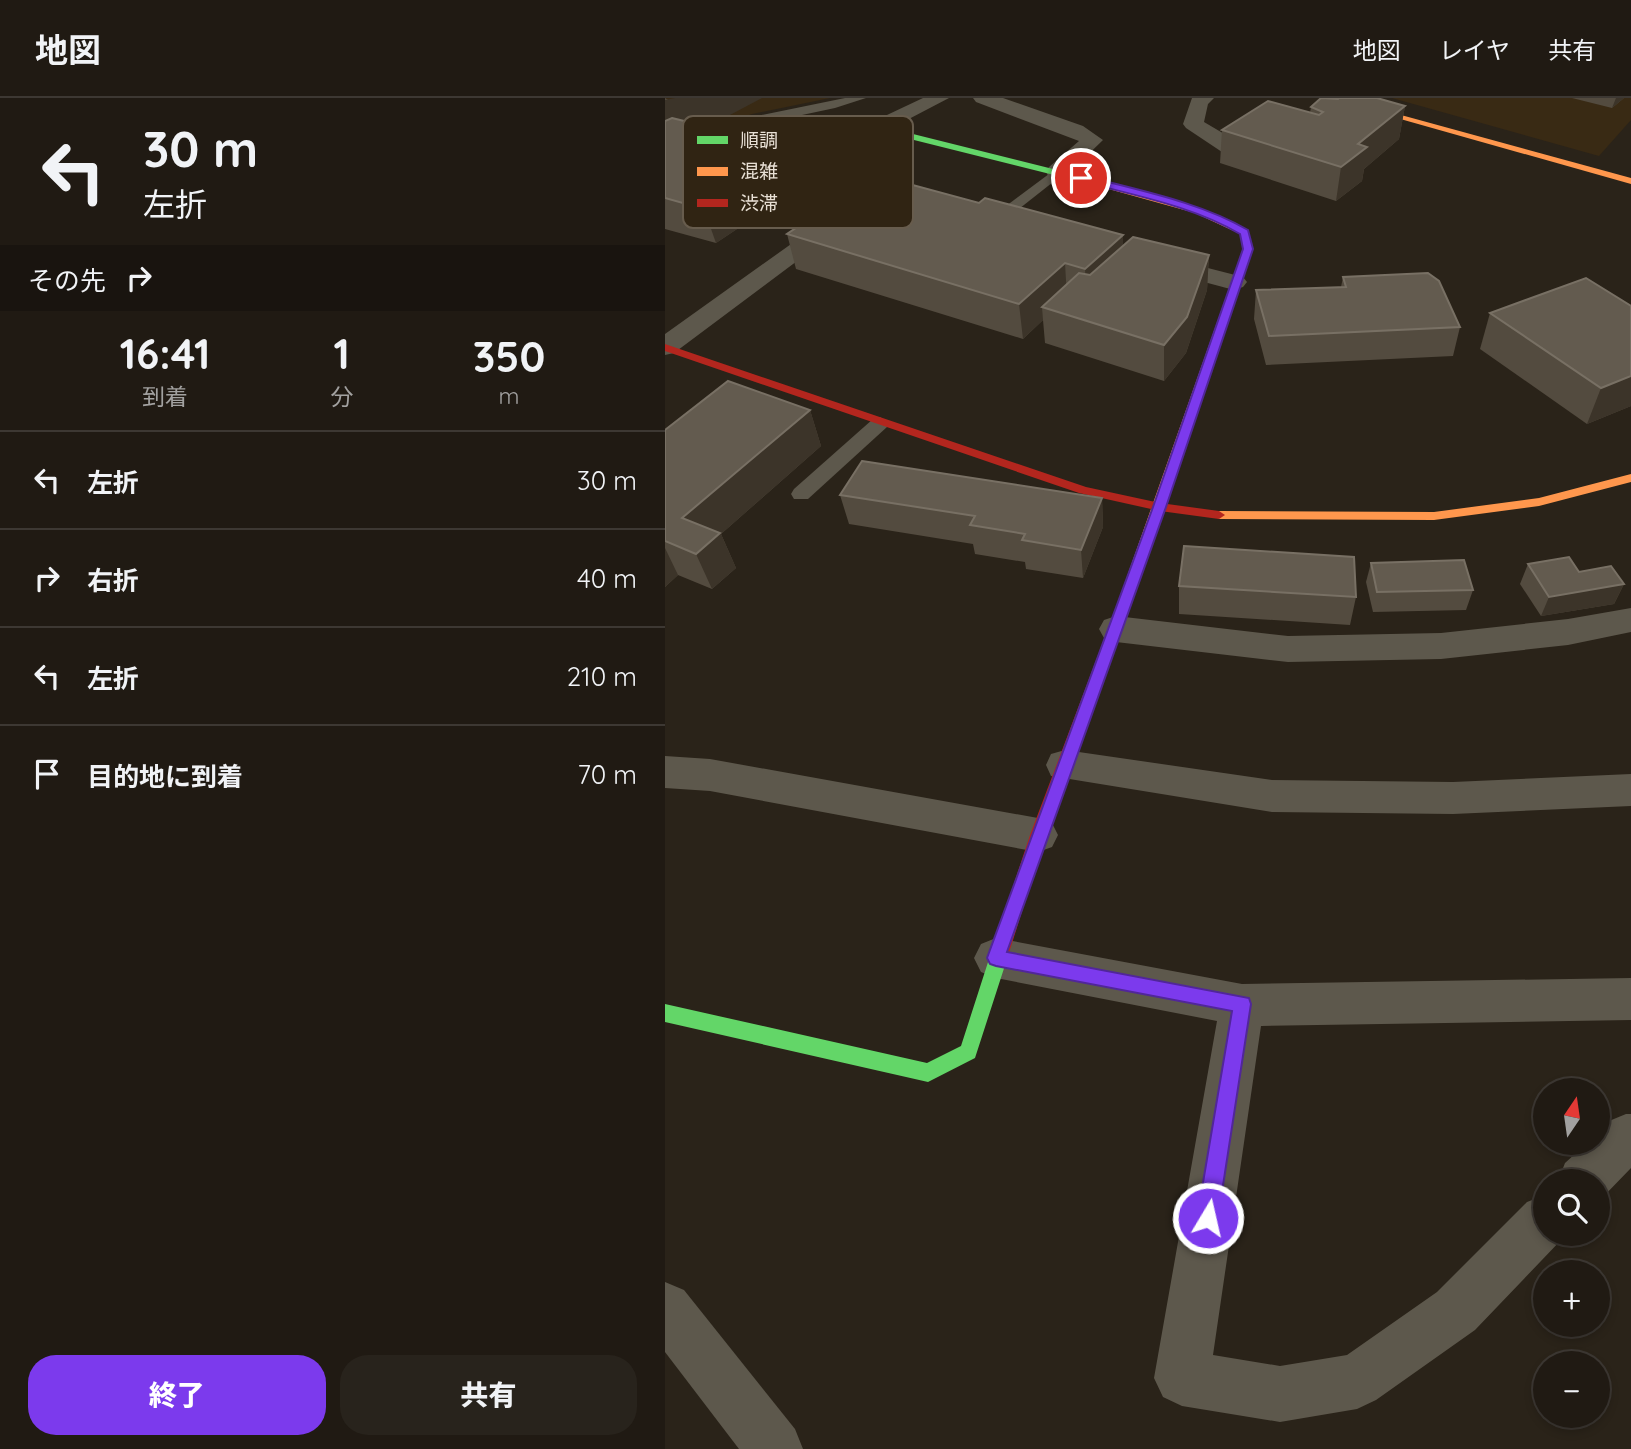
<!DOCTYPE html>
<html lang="ja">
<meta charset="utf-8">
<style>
body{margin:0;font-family:Quicksand,"Noto Sans JP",sans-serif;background:#28231c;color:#f1f3f6;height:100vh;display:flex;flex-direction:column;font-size:26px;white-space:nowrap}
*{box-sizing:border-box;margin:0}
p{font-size:23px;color:#a2a1a0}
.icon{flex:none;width:38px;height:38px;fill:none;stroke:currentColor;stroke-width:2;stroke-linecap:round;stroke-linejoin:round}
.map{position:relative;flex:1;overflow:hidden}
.drawer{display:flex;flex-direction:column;background:#201a13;width:665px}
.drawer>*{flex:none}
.banner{background:#201a13;color:#f1f3f6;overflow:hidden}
.needle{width:46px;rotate:13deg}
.tools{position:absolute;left:868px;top:980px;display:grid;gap:14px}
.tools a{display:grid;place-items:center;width:77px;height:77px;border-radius:50%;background:#201a13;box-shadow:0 4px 10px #0003,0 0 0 2px #3d3833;font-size:35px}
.pin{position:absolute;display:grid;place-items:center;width:60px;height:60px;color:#fff;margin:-30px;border:4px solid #fff;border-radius:50%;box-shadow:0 2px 7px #0007}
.me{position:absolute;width:77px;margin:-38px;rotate:9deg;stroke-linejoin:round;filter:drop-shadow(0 0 5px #0008)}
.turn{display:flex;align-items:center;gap:24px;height:147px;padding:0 28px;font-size:32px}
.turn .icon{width:91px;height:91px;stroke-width:2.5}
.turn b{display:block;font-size:49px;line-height:60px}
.then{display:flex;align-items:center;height:66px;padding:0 28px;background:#0003;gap:14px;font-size:26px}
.eta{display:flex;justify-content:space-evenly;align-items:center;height:119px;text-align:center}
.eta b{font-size:42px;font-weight:800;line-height:49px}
.cta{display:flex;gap:14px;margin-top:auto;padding:14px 28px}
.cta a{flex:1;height:80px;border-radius:28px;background:#7c3aed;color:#fff;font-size:28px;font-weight:800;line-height:80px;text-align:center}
.cta a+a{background:#28231c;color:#f1f3f6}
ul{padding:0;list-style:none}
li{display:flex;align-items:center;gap:21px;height:98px;padding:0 28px;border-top:2px solid #3d3833}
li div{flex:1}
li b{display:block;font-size:26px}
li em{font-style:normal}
header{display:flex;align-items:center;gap:42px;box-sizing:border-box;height:98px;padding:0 35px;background:#201a13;border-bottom:2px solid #3d3833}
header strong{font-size:33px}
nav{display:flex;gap:38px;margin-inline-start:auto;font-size:24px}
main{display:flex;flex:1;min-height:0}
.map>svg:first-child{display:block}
.built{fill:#392a14}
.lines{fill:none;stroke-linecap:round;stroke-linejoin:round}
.lane{fill:#5d584c;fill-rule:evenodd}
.street{fill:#5d584c;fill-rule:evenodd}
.fast{fill:#63d668;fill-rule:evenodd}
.slow{fill:#ff974d;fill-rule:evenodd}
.jam{fill:#b3261e;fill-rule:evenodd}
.wall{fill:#534b3f}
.shaded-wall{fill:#3c3429}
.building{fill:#635b4f;stroke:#787064;stroke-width:2}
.route{fill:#7c3aed;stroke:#51269a;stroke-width:2}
.key{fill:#302413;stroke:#675c4d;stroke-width:2}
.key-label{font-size:19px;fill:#e8e0d5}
</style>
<header>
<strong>地図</strong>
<nav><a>地図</a><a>レイヤ</a><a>共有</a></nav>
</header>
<main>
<section class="drawer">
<div class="banner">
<div class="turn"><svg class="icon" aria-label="left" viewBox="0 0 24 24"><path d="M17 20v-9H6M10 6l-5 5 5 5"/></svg><div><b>30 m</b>左折</div></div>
<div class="then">その先<svg class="icon" aria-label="right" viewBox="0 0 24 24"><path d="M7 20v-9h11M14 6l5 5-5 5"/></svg></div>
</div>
<div class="eta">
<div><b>16:41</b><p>到着</p></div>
<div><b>1</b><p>分</p></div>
<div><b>350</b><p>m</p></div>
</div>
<ul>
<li><svg class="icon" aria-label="left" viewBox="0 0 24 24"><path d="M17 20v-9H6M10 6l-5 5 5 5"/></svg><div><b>左折</b></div><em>30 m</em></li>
<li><svg class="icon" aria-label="right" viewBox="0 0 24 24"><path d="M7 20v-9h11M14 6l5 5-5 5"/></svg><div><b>右折</b></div><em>40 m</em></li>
<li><svg class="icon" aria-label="left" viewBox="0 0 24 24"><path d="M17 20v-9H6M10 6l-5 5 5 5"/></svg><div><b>左折</b></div><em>210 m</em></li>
<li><svg class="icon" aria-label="arrive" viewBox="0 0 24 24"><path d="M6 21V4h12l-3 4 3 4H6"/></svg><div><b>目的地に到着</b></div><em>70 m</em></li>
</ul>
<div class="cta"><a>終了</a><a>共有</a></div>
</section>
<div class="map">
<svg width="966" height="1351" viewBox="0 0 966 1351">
<rect width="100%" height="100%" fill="#2a2319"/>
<g class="built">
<path d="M0 0H165L87 16 0 47Z"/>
<path d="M727 0H966V22L934 58Z"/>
</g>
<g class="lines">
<g class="lane">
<path d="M180 0H201L170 10 52 35 0 55V46L67 23Z"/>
<path d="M392 70 397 71V77L335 126H325V120Z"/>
<path d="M215 319 224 325 222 329 143 401H129L126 396 129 391 208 321Z"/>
</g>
<g class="street">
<path d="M258 0H284L219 34 120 57 224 87 227 92 9 255 0 257V236L199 94 98 65 95 60 101 48 205 25Z"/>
<path d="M308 0H338L418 28 438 42 400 79H384L381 74 384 69 414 43 311 4Z"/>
<path d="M527 0H549L543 6 539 24 573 44 576 49 573 54H557L521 30 518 26Z"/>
<path d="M492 157 578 179 582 184 578 189 569 192 483 169 480 164 483 159Z"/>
<path d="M966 510V534L903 547 776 561 623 564 451 544 439 540 434 531 439 522 451 518 623 538 776 535 903 521Z"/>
<path d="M400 652 607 682 788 684 966 676V708L788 716 607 714 386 678 381 667 386 656Z"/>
<path d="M0 658 45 661 373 720 387 725 393 737 387 749 373 754 45 693 0 690Z"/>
<path d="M331 840 577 886 966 880V922L596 928 548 1257 615 1268 682 1257 772 1194 862 1104 880 1097V1136H900L898 1140 810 1232 711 1302 692 1311 615 1324 517 1308 498 1299 489 1280 552 923 331 880 316 874 309 860 316 846Z"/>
<path d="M961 1016H966V1070L936 1101 933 1102V1083H893L900 1065 922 1045H933V1034L944 1023Z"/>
<path d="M0 1184 19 1192 130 1331 138 1351H74L0 1254Z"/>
</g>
<g class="fast">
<path d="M212 27 428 81 430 83 425 86 209 32 208 30Z"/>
<path d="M334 850 340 852 343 858 310 960 263 984 0 924V906L262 965 296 948 325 858 328 852Z"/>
</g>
<g class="slow">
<path d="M661 0H674L966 80V86Z"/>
<path d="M425 80 536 111 583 132 588 151 467 504 460 509 453 504 578 151 575 136 530 115 422 85V81Z"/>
<path d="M966 376V384L874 408 769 422 554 421 548 417 554 413 769 414 874 400Z"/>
</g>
<g class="jam">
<path d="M0 246 421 389 495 405 554 413 560 417 554 421 495 413 414 395 0 253Z"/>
<path d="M460 499 467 504 381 737 343 858 340 864 334 866 328 864 325 858 365 737 453 504Z"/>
</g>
</g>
<g class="wall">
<path d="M0 0 46 27 40 28 133 51 141 85 51 145 0 131Z"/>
<path d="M907 0H959L947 10Z"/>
<path d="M740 8 734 41 699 71 697 83 671 103 555 65 557 32 645 15 646 9Z"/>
<path d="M180 105 458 148 544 157 542 192 521 255 499 283 380 245 378 222 358 241 131 171 122 136Z"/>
<path d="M678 179 795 229 788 258 601 267 589 221 591 192 676 189Z"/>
<path d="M966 208V308L922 326 815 251 825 215Z"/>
<path d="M145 312 156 348 56 436 71 470 47 491 13 477 0 489V332Z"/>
<path d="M175 397 437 400 438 429 418 480 361 471 360 464 310 456 308 446 184 426Z"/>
<path d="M706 465 808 492 801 512 708 514 701 484Z"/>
<path d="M863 466 914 474 959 486 949 506 876 518 855 486Z"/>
<path d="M514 488 691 499 685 527 514 516Z"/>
</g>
<g class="shaded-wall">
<path d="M10 0H97L46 27 4 37 0 39V2Z"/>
<path d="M951 0H959L947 10Z"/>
<path d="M740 8 734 41 699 71 697 83 671 103 676 69 693 46Z"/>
<path d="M133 51 141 85 51 145 39 111Z"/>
<path d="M458 137V171L422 206 420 171Z"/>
<path d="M544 157 542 192 521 255 499 283V247Z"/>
<path d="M400 165 402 200 377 209 378 222 358 241 354 206Z"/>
<path d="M966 278V308L922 326 936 290Z"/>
<path d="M145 312 156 348 56 436 71 470 47 491 31 456 17 420Z"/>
<path d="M437 400 438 429 418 480 416 452Z"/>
<path d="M0 450 13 477 0 489Z"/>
<path d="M959 486 949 506 876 518 884 499Z"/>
</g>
<g class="building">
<path d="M656 0 673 1 674 0H712L740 8 693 46 702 49 676 69 557 32 603 3 654 17 658 14 646 9Z"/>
<path d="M7 20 133 51 39 111 0 100V23Z"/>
<path d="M218 79 314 105 320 100 458 137 420 171 400 165 354 206 122 136 171 103 180 105Z"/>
<path d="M468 139 544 157 522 219 499 247 377 209 414 175 425 177Z"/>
<path d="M763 175 774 183 795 229 604 238 591 192 681 189 678 179Z"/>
<path d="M921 180 966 208V278L936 290 825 215Z"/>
<path d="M63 283 145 312 17 420 55 435 31 456 0 443V332Z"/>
<path d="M197 363 437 400 416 452 357 442 360 436 305 427 310 418 175 397Z"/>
<path d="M519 448 689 459 691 499 514 488Z"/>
<path d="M904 459 914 474 946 468 959 486 884 499 863 466Z"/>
<path d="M799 462 808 492 712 494 706 465Z"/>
</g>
<path class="route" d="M416 77C471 92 533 103 583 132L588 151 501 409 342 854 584 900 586 906 553 1120 550 1127 543 1130 535 1127 532 1120 567 913 331 868 325 866 322 860 488 409 578 151 575 136C526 107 466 97 412 82Z"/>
<rect x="18" y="18" width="230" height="112" rx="10" class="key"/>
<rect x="32" y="38" width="31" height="8" fill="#63d668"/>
<rect x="32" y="69" width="31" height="9" fill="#ff974d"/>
<rect x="32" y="101" width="31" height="8" fill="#b3261e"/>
<g class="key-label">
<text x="75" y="49">順調</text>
<text x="75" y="80">混雑</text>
<text x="75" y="112">渋滞</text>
</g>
</svg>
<div class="tools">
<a><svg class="needle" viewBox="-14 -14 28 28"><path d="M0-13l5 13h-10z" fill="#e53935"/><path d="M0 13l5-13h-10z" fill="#a2a1a0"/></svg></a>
<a><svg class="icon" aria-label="search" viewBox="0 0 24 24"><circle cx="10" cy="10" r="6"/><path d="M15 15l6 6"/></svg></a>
<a>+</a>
<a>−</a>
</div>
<div class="pin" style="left:416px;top:80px;background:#d93025"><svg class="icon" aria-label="arrive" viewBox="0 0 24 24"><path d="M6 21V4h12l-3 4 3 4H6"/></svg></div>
<svg class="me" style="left:543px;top:1120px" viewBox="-20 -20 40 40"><circle r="17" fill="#7c3aed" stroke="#fff" stroke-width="3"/><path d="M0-11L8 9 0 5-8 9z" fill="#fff"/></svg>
</div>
</main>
